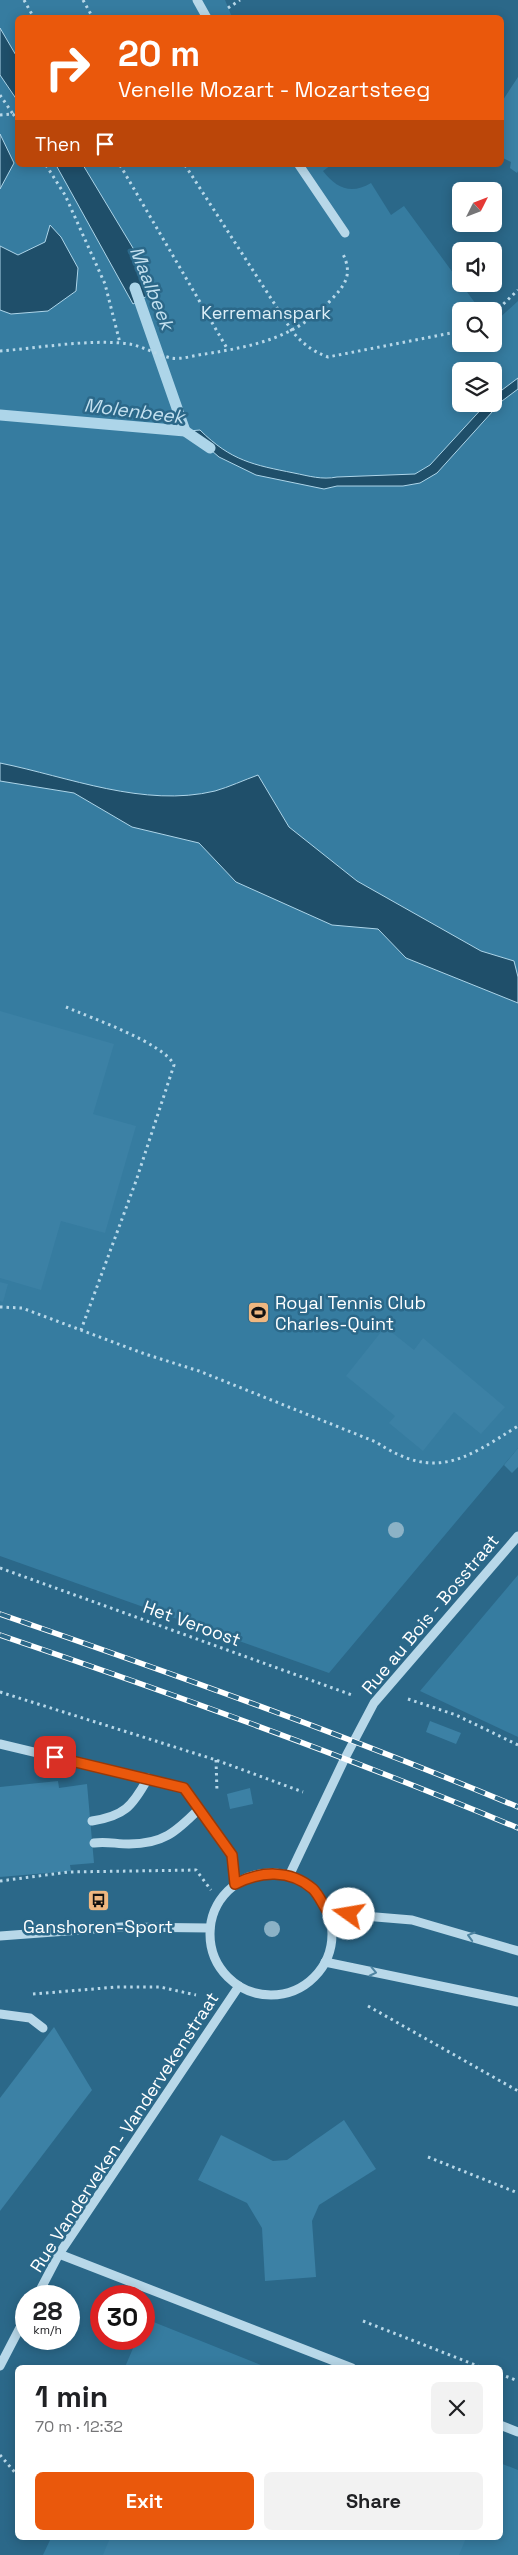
<!DOCTYPE html>
<meta charset="utf-8">
<style>
body{margin:0;font-family:"Space Grotesk",sans-serif;background:#f2f2f2;color:#202124;height:100vh;display:flex;flex-direction:column;font-size:19px;white-space:nowrap}
*{box-sizing:border-box;margin:0}
p{font-size:16px;color:#757577}
.icon{flex:none;width:28px;height:28px;fill:none;stroke:currentColor;stroke-width:2;stroke-linecap:round;stroke-linejoin:round}
.map{position:relative;flex:1;overflow:hidden}
.drawer{position:absolute;left:15px;top:2365px;width:488px;height:175px;display:flex;flex-direction:column;background:#fff;border-radius:8px;box-shadow:0 2px 12px #0003}
.drawer>*{flex:none}
.hud{position:absolute;left:15px;top:15px;width:489px;height:152px;border-radius:8px;box-shadow:0 2px 12px #0003;background:#ea580c;color:#fff;overflow:hidden}
.needle{width:32px;rotate:48deg}
.controls{position:absolute;left:452px;top:182px;display:grid;gap:10px}
.controls a{display:grid;place-items:center;width:50px;height:50px;border-radius:8px;background:#fff;box-shadow:0 2px 12px #0003;font-size:25px}
.speed{position:absolute;left:15px;top:2285px;display:flex;gap:10px;font-size:25px;font-weight:700;text-align:center}
.speed>*{display:grid;place-content:center;width:65px;height:65px;border-radius:50%;background:#fff;box-shadow:0 2px 12px #0003;line-height:1}
.speed small{font-size:12px;font-weight:400}
.speed .limit{border:8px solid #d22;background:#fff;color:#111}
.pin{position:absolute;display:grid;place-items:center;width:42px;height:42px;color:#fff;margin:-21px;border-radius:10px;box-shadow:0 2px 8px #0006}
.me{position:absolute;width:55px;margin:-28px;rotate:283deg;stroke-linejoin:round;filter:drop-shadow(0 0 4px #0008)}
.turn{display:flex;align-items:center;gap:18px;height:105px;padding:0 20px;font-size:22px}
.turn .icon{width:65px;height:65px;stroke-width:2.5}
.turn b{display:block;font-size:35px;line-height:42px}
.then{display:flex;align-items:center;height:48px;padding:0 20px;background:#0003;gap:10px;font-size:19px}
.round{display:grid;place-items:center;flex:none;width:52px;height:52px;border-radius:8px;background:#f2f2f2}
.overview{display:flex;align-items:center;justify-content:space-between;height:85px;padding:0 20px}
h1{font-size:30px;font-weight:800;line-height:38px}
.action{display:flex;gap:10px;margin-top:auto;padding:10px 20px}
.action a{flex:1;height:58px;border-radius:8px;background:#ea580c;color:#fff;font-size:20px;font-weight:800;line-height:58px;text-align:center}
.action a+a{background:#f2f2f2;color:#202124}
.map>svg:first-child{display:block}
.green{fill:#367ca0;fill-rule:evenodd}
.water{fill:#1f4f6a;stroke:#add5e9}
.lines{fill:none;stroke-linecap:round;stroke-linejoin:round}
.stream{stroke:#add5e9;stroke-width:11}
.building{fill:#3c81a5}
.path{stroke:#b8d8e9;stroke-width:3;stroke-dasharray:2.5 4;stroke-linecap:butt}
.minor{stroke:#b8d8e9;stroke-width:9}
.rail-casing{stroke:#fff;stroke-width:5.5}
.rail{stroke:#2b6889;stroke-width:4;stroke-dasharray:11;stroke-linecap:butt}
.tree{fill:#8cb2c6}
.oneway{stroke:#4e84a1}
.route-casing{stroke:#983908;stroke-width:12}
.route{stroke:#ea580c;stroke-width:9}
.labels{text-anchor:middle;dominant-baseline:central;stroke-width:5;stroke-linejoin:round;paint-order:stroke}
.park-label{font-size:18px;fill:#dceef7;stroke:#2b6889}
.poi-label{font-size:18px;fill:#fff;stroke:#2b6889;text-anchor:start}
.street-label{font-size:18px;fill:#fff;stroke:#2b6889}
.water-label{font-size:19px;font-style:italic;fill:#c4e1f0;stroke:#2b6889}
</style>
<div class="map">
<svg width="518" height="2555" viewBox="0 0 518 2555">
<rect width="100%" height="100%" fill="#2b6889"/>
<g class="green">
<path d="M0 0H225L232 17 18 18V165H331L323 171C336 188 351 195 371 183L391 215 404 206 481 311H461V344H494V323L518 301V977L514 961 481 951 357 881 289 827 258 775C244 780 229 787 215 791 143 808 69 777 0 763ZM461 371H494V404H461Z"/>
<path d="M0 781 74 793 132 827 199 843 236 882 332 925 378 929 406 958 518 1003V1448L329 1673 0 1556Z"/>
<path d="M518 1575V1737L420 1691Z"/>
<path d="M146 2319 266 2367H125L137 2339H144Z"/>
<path d="M500 2463 518 2470V2555H43L51 2538H500Z"/>
</g>
<g class="water">
<path d="M0 28 17 57V100L0 75Z"/>
<path d="M0 134 14 163 0 189Z"/>
<path d="M56 165H83L139 258 147 296 133 304Z"/>
<path d="M50 225 61 237 78 268 76 291 48 311 11 314 0 310V246L18 255 45 242Z"/>
<path d="M518 378V389L502 401 437 473 420 483 403 486H337L324 489 256 475 219 457 189 431 200 430C231 461 254 465 294 473 309 476 322 480 337 477L415 474 430 465 486 404H494V396Z"/>
<path d="M0 763C69 777 144 808 215 791 229 787 244 780 258 775L289 827 357 881 481 951 514 961 518 977V1003L406 958 378 929 332 925 236 882 199 843 132 827 74 793 0 781Z"/>
</g>
<g class="lines">
<g class="stream">
<path d="M135 288 185 431"/>
<path d="M0 415 185 431 210 448"/>
</g>
</g>
<g class="building">
<path d="M518 77V171L517 173 510 168 511 162 501 157V103Z"/>
<path d="M0 1011 114 1044 93 1114 136 1126 105 1233 61 1221 41 1290 0 1278Z"/>
<path d="M0 1282 8 1284 3 1302 0 1301Z"/>
<path d="M385 1327 414 1350 423 1338 505 1407 481 1434 454 1412 423 1451 389 1423 395 1416 346 1376Z"/>
<path d="M518 1448V1467L512 1473 504 1465Z"/>
<path d="M430 1721 461 1733 456 1744 426 1732Z"/>
<path d="M58 1781 59 1788 87 1784 94 1863 70 1865 71 1871 0 1877V1787Z"/>
<path d="M250 1788 253 1804 230 1809 227 1794Z"/>
<path d="M54 2027 92 2090 0 2211V2098Z"/>
<path d="M344 2120 376 2169 319 2205 312 2221 316 2277 265 2281 262 2228 247 2203 198 2180 221 2135 273 2161 287 2160Z"/>
<path d="M110 2538H466L459 2555H103Z"/>
</g>
<g class="lines">
<g class="path">
<path d="M24 0 34 18"/>
<path d="M83 0 93 18"/>
<path d="M228 8 240 0"/>
<path d="M0 95 13 114"/>
<path d="M0 115 13 114 18 121"/>
<path d="M46 165 65 195 105 284 120 343"/>
<path d="M120 165 228 350"/>
<path d="M185 165 292 331C303 344 312 351 328 357L461 331"/>
<path d="M494 313 518 290"/>
<path d="M0 351C39 348 82 340 121 343 140 344 154 354 171 358 181 360 195 355 205 354 255 346 295 338 331 300 345 285 353 275 343 254"/>
<path d="M66 1007C91 1018 164 1043 174 1065L136 1181 81 1330"/>
<path d="M0 1307 22 1308 145 1354 199 1371 376 1442C435 1481 464 1460 518 1426"/>
<path d="M0 1568 352 1695"/>
<path d="M0 1692 216 1760 303 1792"/>
<path d="M408 1699 456 1715 518 1745"/>
<path d="M216 1760 217 1792"/>
<path d="M0 1881 69 1872 196 1870 211 1890"/>
<path d="M33 1994 117 1987H160L196 1995"/>
<path d="M368 2006 518 2091"/>
<path d="M428 2157 518 2193"/>
<path d="M363 2321 483 2368"/>
<path d="M500 2374 518 2381"/>
<path d="M0 2455 18 2476"/>
</g>
<g class="minor">
<path d="M197 0 207 18"/>
<path d="M299 165 345 233"/>
<path d="M0 1744 184 1788 232 1855 235 1884"/>
<path d="M92 1821C124 1816 132 1807 148 1778"/>
<path d="M94 1843C106 1841 116 1844 129 1844 163 1844 176 1832 199 1809"/>
<circle cx="271" cy="1934" r="61"/>
<path d="M289 1876 345 1758 374 1703 518 1536"/>
<path d="M328 1913 412 1920 518 1951"/>
<path d="M0 1936 121 1927 210 1928"/>
<path d="M325 1962 518 2002"/>
<path d="M0 2014 30 2018 43 2028"/>
<path d="M59 2254 352 2368"/>
<path d="M37 2296 59 2254 239 1986"/>
<path d="M0 2366 26 2316"/>
<path d="M500 2425 518 2432"/>
</g>
<defs>
<g id="rail">
<path d="M0 1614C174 1674 348 1736 518 1807"/>
<path d="M0 1635C174 1694 348 1757 518 1828"/>
</g>
</defs>
<use href="#rail" class="rail-casing"/>
<use href="#rail" class="rail"/>
</g>
<g class="tree">
<circle cx="396" cy="1530" r="8"/>
<circle cx="272" cy="1929" r="8"/>
</g>
<defs><path id="oneway-chevron" d="M-2-3.5L2.5 0L-2 3.5" fill="none" stroke-width="1.6" stroke-linecap="round" stroke-linejoin="round" transform="scale(1.25)"/></defs>
<g class="oneway">
<use href="#oneway-chevron" transform="translate(471 1936) rotate(-164)"/>
<use href="#oneway-chevron" transform="translate(373 1972) rotate(12)"/>
</g>
<g class="lines">
<defs>
<path id="route" d="M55 1757 184 1788 232 1855 235 1884C260 1871 290 1869 313 1889 319 1895 323 1905 328 1912L349 1914"/>
</defs>
<use href="#route" class="route-casing"/>
<use href="#route" class="route"/>
</g>
<defs>
<symbol id="stadium-square" viewBox="-11 -11 22 22"><rect x="-9" y="-9" width="18" height="18" rx="4" fill="#efb780" stroke="#2b6889"/><path d="M0-5a6.5 5 0 1 0 0 10a6.5 5 0 1 0 0-10ZM-3.5-1.8h7v3.6h-7Z" fill="#111"/></symbol>
<symbol id="bus-square" viewBox="-11 -11 22 22"><rect x="-9" y="-9" width="18" height="18" rx="4" fill="#efb780" stroke="#2b6889"/><path d="M-5-6H5V4H4V6H2V4H-2V6H-4V4H-5ZM-3.5-4V0h7V-4ZM-3.5 1.2v1.5H-2V1.2ZM2 1.2v1.5H3.5V1.2Z" fill="#111"/></symbol>
</defs>
<g fill-rule="evenodd">
<use href="#stadium-square" x="246" y="1300" width="25" height="25"/>
<use href="#bus-square" x="86" y="1888" width="25" height="25"/>
</g>
<g class="labels">
<g class="park-label">
<text x="266" y="312">Kerremanspark</text>
</g>
<g class="poi-label">
<text x="275" y="1302">Royal Tennis Club<tspan x="275" dy="21">Charles-Quint</tspan></text>
<text x="98" y="1926" text-anchor="middle">Ganshoren-Sport</text>
</g>
<g class="street-label">
<text transform="translate(430 1614) rotate(-50)">Rue au Bois - Bosstraat</text>
<text transform="translate(192 1623) rotate(20)">Het Veroost</text>
<text transform="translate(124 2132) rotate(-57)">Rue Vanderveken - Vandervekenstraat</text>
</g>
<g class="water-label">
<text transform="translate(152 288) rotate(68)">Maalbeek</text>
<text transform="translate(134 411) rotate(7)">Molenbeek</text>
</g>
</g>
</svg>
<div class="controls">
<a><svg class="needle" viewBox="-14 -14 28 28"><path d="M0-13l5 13h-10z" fill="#e53935"/><path d="M0 13l5-13h-10z" fill="#757577"/></svg></a>
<a><svg class="icon" aria-label="sound" viewBox="0 0 24 24"><path d="M4 9h4l5-4v14l-5-4H4zM17 9q2 3 0 6"/></svg></a>
<a><svg class="icon" aria-label="search" viewBox="0 0 24 24"><circle cx="10" cy="10" r="6"/><path d="M15 15l6 6"/></svg></a>
<a><svg class="icon" aria-label="layers" viewBox="0 0 24 24"><path d="M12 4l9 5-9 5-9-5zM3 14l9 5 9-5"/></svg></a>
</div>
<div class="speed"><div>28<small>km/h</small></div><div class="limit">30</div></div>
<div class="pin" style="left:55px;top:1757px;background:#d93025"><svg class="icon" aria-label="arrive" viewBox="0 0 24 24"><path d="M6 21V4h12l-3 4 3 4H6"/></svg></div>
<svg class="me" style="left:349px;top:1914px" viewBox="-20 -20 40 40"><circle r="19" fill="#fff"/><path d="M0-13L10 11 0 6-10 11z" fill="#ea580c"/></svg>
<div class="hud">
<div class="turn"><svg class="icon" aria-label="right" viewBox="0 0 24 24"><path d="M7 20v-9h11M14 6l5 5-5 5"/></svg><div><b>20 m</b>Venelle Mozart - Mozartsteeg</div></div>
<div class="then">Then<svg class="icon" aria-label="arrive" viewBox="0 0 24 24"><path d="M6 21V4h12l-3 4 3 4H6"/></svg></div>
</div>
<section class="drawer">
<div class="overview"><div><h1>1 min</h1><p>70 m · 12:32</p></div><a class="round"><svg class="icon" aria-label="close" viewBox="0 0 24 24"><path d="M6 6l12 12M18 6L6 18"/></svg></a></div>
<div class="action"><a>Exit</a><a>Share</a></div>
</section>
</div>
